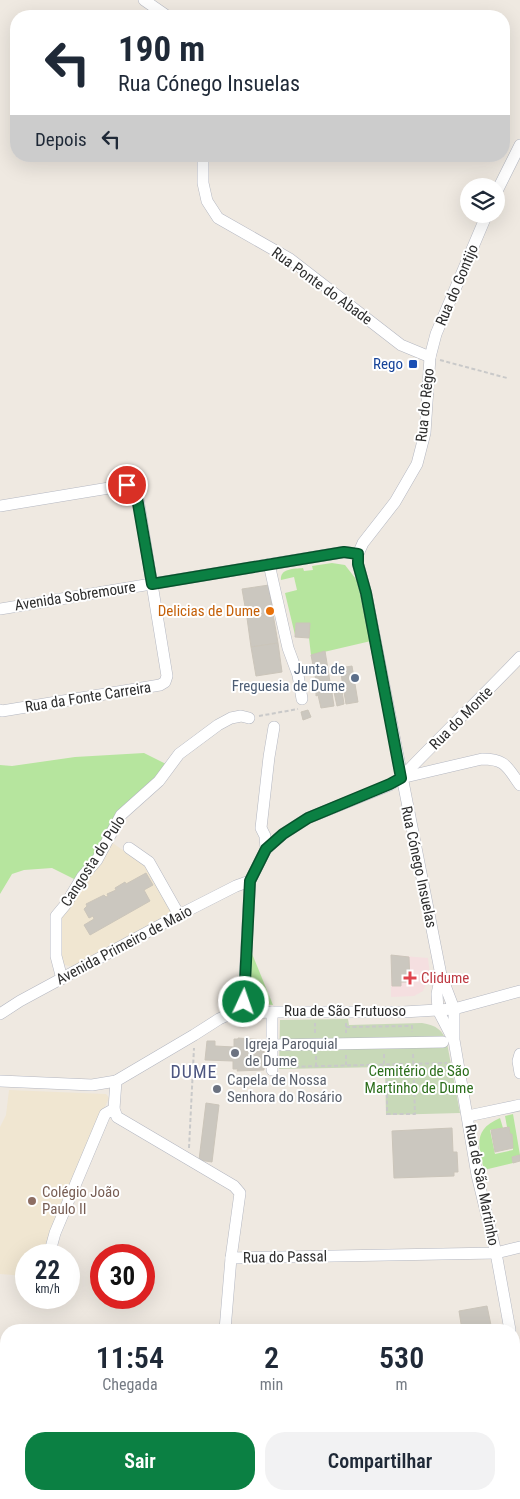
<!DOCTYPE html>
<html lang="pt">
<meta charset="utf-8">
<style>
body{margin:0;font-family:"Roboto Condensed",sans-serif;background:#f2f2f3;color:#1f2937;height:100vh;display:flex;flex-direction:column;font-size:19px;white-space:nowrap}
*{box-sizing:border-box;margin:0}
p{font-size:16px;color:#747a83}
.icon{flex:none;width:28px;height:28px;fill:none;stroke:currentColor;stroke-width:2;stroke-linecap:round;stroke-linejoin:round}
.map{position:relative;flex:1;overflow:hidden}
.sheet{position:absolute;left:0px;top:1324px;width:520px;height:176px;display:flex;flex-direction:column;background:#fff;border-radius:20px 20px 0 0;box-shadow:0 5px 20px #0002}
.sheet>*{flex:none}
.guide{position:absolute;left:10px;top:10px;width:500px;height:152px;border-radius:20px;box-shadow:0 5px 20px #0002;background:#fff;color:#1f2937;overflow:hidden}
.fabs{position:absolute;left:460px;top:178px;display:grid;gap:10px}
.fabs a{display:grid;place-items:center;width:45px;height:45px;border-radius:50%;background:#fff;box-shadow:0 5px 20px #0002;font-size:25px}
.speed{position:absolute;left:15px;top:1244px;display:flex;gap:10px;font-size:25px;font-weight:700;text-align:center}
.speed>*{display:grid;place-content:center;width:65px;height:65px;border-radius:50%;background:#fff;box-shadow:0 5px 20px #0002;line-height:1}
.speed small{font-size:12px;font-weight:400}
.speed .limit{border:8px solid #d22;background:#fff;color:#111}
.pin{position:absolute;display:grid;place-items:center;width:42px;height:42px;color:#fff;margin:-21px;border:2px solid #fff;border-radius:50%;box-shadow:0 1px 5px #0007}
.me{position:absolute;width:55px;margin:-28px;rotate:3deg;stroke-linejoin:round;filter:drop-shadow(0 0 4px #0008)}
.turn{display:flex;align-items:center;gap:18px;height:105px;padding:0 25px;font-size:22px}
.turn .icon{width:65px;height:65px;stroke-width:2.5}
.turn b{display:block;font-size:35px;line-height:42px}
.then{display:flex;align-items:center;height:48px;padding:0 25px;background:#0003;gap:10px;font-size:19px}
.eta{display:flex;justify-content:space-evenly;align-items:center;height:85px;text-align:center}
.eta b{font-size:30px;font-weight:600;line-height:35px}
.cta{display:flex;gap:10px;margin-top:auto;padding:10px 25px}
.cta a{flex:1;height:58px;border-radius:20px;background:#0b8043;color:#fff;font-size:20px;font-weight:600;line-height:58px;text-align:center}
.cta a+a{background:#f2f2f3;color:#1f2937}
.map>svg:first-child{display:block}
.education{fill:#f0e6d1}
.medical{fill:#f5dfe0}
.green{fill:#b6e59e}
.cemetery{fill:#c8d9b8}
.pitch{fill:#c9ec9a}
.building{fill:#cbc7bf;stroke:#cbc5ba}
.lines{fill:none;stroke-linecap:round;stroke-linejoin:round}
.minor-casing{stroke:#b4b7c1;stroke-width:12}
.path{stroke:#c9c9c9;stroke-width:2;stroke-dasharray:4 2.5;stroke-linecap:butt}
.minor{stroke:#fff;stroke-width:11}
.route-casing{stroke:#07532c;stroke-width:12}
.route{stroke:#0b8043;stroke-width:9}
.transit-dot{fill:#1a4fb4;stroke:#fff;stroke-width:2}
.food-dot{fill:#e8710a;stroke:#fff;stroke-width:2}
.service-dot{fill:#5c6f8a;stroke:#fff;stroke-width:2}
.health-dot{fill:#e0444e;stroke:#fff;stroke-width:2}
.worship-dot{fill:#6b7280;stroke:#fff;stroke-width:2}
.education-dot{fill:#8d6e63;stroke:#fff;stroke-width:2}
.labels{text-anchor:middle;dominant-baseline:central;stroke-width:4;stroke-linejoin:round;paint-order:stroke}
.street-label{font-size:15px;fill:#2e2e2e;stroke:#fff}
.transit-label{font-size:15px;fill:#164399;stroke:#fff;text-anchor:end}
.food-label{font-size:15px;fill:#c56008;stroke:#fff;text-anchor:end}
.service-label{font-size:15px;fill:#4e5e75;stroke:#fff;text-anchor:end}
.health-label{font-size:15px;fill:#be3a42;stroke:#fff;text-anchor:start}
.worship-label{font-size:15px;fill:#5b616d;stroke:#fff;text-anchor:start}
.park-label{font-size:15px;fill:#2c6e1b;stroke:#fff}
.education-label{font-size:15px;fill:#785e54;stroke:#fff;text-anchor:start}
.quarter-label{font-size:18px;letter-spacing:1px;fill:#4d5680;stroke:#fff}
</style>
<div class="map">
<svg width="520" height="1499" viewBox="0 0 520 1499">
<rect width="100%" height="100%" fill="#efe9e1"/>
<g class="education">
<path d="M110 841 146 867 171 912 75 968 69 966 62 964 59 952V918Z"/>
<path d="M9 1090 106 1094 109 1098 78 1166 45 1255H26V1276L0 1274V1127L6 1115Z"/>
</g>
<path class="medical" d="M391 955 428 958 430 975 423 991 414 996 391 997Z"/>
<g class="green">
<path d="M332 563 345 565 359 583 371 641 311 655 309 638V624L296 623 295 635 285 593 297 590 294 577 281 580C280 568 294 569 303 568L304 571 313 570 312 566Z"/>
<path d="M144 753 168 765 128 805 94 858 76 880 52 868 24 870 12 874 0 894V765L12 766 75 757Z"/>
<path d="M246 939 273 1005 244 1002Z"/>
<path d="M513 1114 520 1155 512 1157 513 1163 484 1170C479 1146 472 1130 500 1118L503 1128 490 1130 495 1154 513 1150 512 1134H510L509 1127H507L505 1116Z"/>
</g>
<path class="cemetery" d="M348 1019 349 1025 422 1023C436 1025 443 1030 447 1043L460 1113 386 1115 385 1067 279 1069 280 1020Z"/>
<path class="pitch" d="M0 1344 6 1345V1432L0 1431Z"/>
<g class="building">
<path d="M269 585 273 614 247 618 242 589Z"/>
<path d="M273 614 278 643 251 647 247 618Z"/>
<path d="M296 623H310L309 638 295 637Z"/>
<path d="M278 643 282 672 256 676 251 647Z"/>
<path d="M325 651 331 688H334L333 684 341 683V686H343L344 691H342L344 704 337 706 334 692 332 693 334 706 321 708 318 695 316 696V691H318L311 655Z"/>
<path d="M352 666 358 702 346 704 340 668Z"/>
<path d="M308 710 311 717 303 720 301 712Z"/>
<path d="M146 873 153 885 144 890 150 901 90 935 84 925 94 919 93 916 89 918 84 909 87 906 86 904 104 895 106 897 108 896 107 894 116 890 115 888 125 882 126 884Z"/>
<path d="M391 955 409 957 410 982H401V986H392Z"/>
<path d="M238 1038 264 1040V1070L237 1071 238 1069H233V1061L205 1060 207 1041H215V1046L234 1047V1039H238Z"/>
<path d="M206 1103 219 1105 212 1162 199 1160Z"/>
<path d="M509 1127 510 1134H512L513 1148 495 1152 491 1130Z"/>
<path d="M452 1128 453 1152H457L458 1172H454V1176L394 1178 392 1131Z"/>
<path d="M520 1155V1161L513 1163 512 1157Z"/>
<path d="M487 1306 492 1330H462L459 1311Z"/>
</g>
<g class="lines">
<defs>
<g id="minor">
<path d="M144 0 167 16"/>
<path d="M203 156V183L207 201 218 218 290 259 401 345 430 357"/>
<path d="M496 193 520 145"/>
<path d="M487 214 436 334 430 357 425 433 417 464 395 502 363 543 358 554V564L366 593 441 975 454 1009V1040L477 1175 496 1253 510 1330"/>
<path d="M0 506 127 485 133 487 137 492 167 676 165 682 160 685 2 711 0 710"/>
<path d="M269 564 288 648 298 675 302 699"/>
<path d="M0 609 344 552 358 554"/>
<path d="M401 778 482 759C506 759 507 767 520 785"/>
<path d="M129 848 149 862 179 915"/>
<path d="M266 849 265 836 261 828 269 757 274 727"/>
<path d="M441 975 437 994 438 1010 453 1039"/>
<path d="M62 979 56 956V916L66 904 82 877 97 860 121 815 159 781 179 754 218 725 231 718 241 716 249 718"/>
<path d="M272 1012V1070"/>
<path d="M243 1013 250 881 266 849 283 834 308 818 390 785 401 778C440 737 481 698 520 657"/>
<path d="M0 1014 20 1001 179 915 236 886 250 881"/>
<path d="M272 1045 443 1042"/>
<path d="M520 1054 518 1061 520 1073"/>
<path d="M0 1081 92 1085 116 1081 194 1035 219 1019 230 1014 272 1012H403L454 1009 520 991"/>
<path d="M116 1081 114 1109 117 1117 234 1186 240 1193 231 1258 225 1330"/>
<path d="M468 1116 520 1105"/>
<path d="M49 1255 55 1233 105 1114 114 1109"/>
<path d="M231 1258 496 1253 520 1247"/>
<path d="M514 1351 520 1379"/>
</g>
</defs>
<use href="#minor" class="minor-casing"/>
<g class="path">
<path d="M440 360 507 378"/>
<path d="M259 716 298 709"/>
<path d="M346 1023V1033"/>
<path d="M346 1027 412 1026V1032"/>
<path d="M315 1033V1023"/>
<path d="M384 1054V1064"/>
<path d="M413 1054 415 1114H387V1069H410V1074H415"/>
<path d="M346 1055V1065"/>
<path d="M316 1056V1066"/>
<path d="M282 1067 447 1063"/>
<path d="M415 1074H419V1069L447 1068"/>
<path d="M387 1092 451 1090"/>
<path d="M189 1148 194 1048"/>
<path d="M224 1494V1499"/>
</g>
<use href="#minor" class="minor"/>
</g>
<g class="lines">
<defs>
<path id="route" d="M127 485 133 487 136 492 152 584 344 552 358 554V564L366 593 401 778 390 784 308 818 283 834 266 849 250 881 244 1002"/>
</defs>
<use href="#route" class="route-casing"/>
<use href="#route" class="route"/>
</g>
<rect class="transit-dot" x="408" y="359" width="10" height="10" rx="2.5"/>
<circle class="food-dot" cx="270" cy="611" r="5"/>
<circle class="service-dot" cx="355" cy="678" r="5"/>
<path class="health-dot" d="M407.5 970.5h5v5h5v5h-5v5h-5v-5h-5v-5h5z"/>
<g class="worship-dot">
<circle cx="235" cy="1053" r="5"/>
<circle cx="217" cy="1089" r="5"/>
</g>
<circle class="education-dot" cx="32" cy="1201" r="5"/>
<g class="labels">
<g class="street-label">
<text transform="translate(457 285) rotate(-67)">Rua do Gontijo</text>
<text transform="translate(322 286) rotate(36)">Rua Ponte do Abade</text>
<text transform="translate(425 405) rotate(-84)">Rua do Rêgo</text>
<text transform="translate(75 596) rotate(-9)">Avenida Sobremoure</text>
<text transform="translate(88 697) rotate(-9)">Rua da Fonte Carreira</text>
<text transform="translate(461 718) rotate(-45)">Rua do Monte</text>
<text transform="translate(93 861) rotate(-57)">Cangosta do Pulo</text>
<text transform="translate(419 867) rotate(78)">Rua Cónego Insuelas</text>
<text transform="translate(124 945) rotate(-28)">Avenida Primeiro de Maio</text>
<text x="345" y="1011">Rua de São Frutuoso</text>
<text transform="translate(482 1185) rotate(79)">Rua de São Martinho</text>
<text transform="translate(285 1257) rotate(-1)">Rua do Passal</text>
</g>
<g class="transit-label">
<text x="403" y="364">Rego</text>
</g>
<g class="food-label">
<text x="260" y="611">Delicias de Dume</text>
</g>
<g class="service-label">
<text x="345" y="669">Junta de<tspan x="345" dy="17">Freguesia de Dume</tspan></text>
</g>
<g class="health-label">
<text x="421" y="978">Clidume</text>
</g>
<g class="worship-label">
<text x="245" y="1044">Igreja Paroquial<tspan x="245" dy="17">de Dume</tspan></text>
<text x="227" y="1080">Capela de Nossa<tspan x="227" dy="17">Senhora do Rosário</tspan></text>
</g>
<g class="park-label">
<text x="419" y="1071">Cemitério de São<tspan x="419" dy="17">Martinho de Dume</tspan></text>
</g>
<g class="education-label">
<text x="42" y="1192">Colégio João<tspan x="42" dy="17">Paulo II</tspan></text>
</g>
<g class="quarter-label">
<text x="194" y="1071">DUME</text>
</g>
</g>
</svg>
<div class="fabs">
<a><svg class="icon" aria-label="layers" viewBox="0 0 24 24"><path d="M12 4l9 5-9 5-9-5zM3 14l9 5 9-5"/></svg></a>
</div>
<div class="speed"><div>22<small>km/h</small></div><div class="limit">30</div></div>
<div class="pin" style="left:127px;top:485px;background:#d93025"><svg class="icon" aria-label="arrive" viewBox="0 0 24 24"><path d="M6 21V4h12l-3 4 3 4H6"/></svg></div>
<svg class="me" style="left:244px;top:1002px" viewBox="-20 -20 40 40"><circle r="17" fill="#0b8043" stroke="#fff" stroke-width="3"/><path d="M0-11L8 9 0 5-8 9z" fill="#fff"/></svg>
<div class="guide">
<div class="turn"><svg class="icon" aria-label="left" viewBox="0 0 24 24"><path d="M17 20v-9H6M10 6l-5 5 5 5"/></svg><div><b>190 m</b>Rua Cónego Insuelas</div></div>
<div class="then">Depois<svg class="icon" aria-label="left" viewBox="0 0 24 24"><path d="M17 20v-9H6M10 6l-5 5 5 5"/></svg></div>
</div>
<section class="sheet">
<div class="eta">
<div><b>11:54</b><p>Chegada</p></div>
<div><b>2</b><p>min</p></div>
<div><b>530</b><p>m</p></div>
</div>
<div class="cta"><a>Sair</a><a>Compartilhar</a></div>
</section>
</div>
